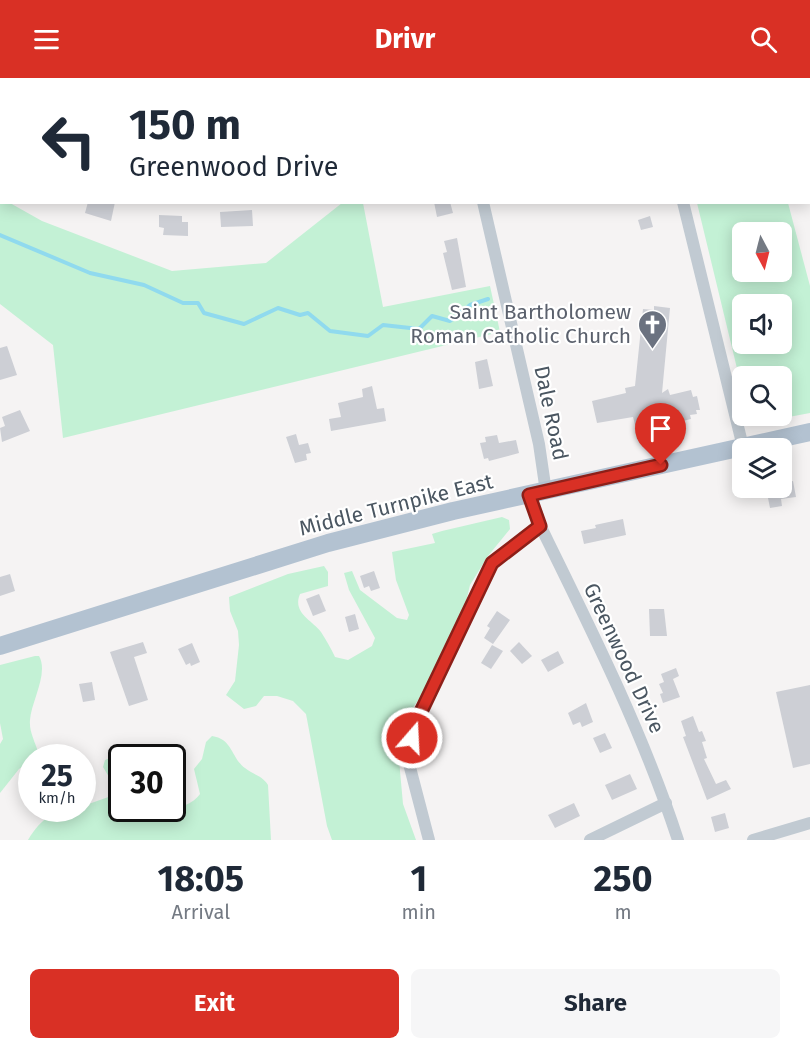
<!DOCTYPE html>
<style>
body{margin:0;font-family:"Fira Sans",sans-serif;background:#f6f6f7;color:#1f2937;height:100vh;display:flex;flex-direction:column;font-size:22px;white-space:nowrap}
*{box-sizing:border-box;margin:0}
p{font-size:20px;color:#747a83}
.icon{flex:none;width:33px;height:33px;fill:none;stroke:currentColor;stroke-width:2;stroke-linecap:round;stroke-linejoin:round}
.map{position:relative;height:762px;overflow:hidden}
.side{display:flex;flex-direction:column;background:#fff;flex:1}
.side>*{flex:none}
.banner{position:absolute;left:0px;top:0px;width:810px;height:126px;box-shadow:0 3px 15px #0003;background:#fff;color:#1f2937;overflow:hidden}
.needle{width:39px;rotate:173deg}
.fabs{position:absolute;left:732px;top:144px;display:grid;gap:12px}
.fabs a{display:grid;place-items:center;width:60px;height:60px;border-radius:9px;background:#fff;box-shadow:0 3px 15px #0003;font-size:30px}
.speed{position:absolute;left:18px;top:666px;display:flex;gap:12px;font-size:30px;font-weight:700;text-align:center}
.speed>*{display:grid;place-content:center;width:78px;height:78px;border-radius:50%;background:#fff;box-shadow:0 3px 15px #0003;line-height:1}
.speed small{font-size:15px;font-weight:400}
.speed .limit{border:3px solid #111;border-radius:9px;background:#fff;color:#111}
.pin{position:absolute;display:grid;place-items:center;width:51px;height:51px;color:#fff;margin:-62px -26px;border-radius:50% 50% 50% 0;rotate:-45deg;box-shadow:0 0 6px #0007}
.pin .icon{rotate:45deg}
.me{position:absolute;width:66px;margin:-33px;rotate:19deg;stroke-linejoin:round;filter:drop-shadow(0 0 4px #0008)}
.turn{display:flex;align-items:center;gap:21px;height:126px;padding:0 30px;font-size:27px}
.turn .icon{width:78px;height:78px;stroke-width:2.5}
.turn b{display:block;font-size:42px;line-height:51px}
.eta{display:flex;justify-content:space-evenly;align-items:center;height:102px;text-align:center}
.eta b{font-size:36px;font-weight:700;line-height:42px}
.primary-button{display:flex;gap:12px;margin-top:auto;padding:12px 30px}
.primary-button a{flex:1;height:69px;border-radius:9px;background:#d93025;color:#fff;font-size:24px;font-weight:700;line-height:69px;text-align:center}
.primary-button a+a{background:#f6f6f7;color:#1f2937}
header{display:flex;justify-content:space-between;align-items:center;height:78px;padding:0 30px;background:#d93025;color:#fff;font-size:27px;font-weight:700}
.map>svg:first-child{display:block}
.green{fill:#c3f1d5;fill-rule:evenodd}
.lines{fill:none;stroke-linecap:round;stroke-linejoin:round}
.stream{stroke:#90daee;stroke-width:4}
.building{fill:#cdcfd5}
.minor{stroke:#c1cad2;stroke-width:12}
.primary{stroke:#b3c2d1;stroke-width:18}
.route-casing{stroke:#8d1f18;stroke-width:15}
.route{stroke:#d93025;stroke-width:10}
.labels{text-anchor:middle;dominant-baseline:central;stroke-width:4.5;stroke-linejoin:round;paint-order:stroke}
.worship-label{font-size:21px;fill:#5b616d;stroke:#fff;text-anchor:end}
.street-label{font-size:21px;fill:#4a5661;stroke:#fff}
</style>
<header><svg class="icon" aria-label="menu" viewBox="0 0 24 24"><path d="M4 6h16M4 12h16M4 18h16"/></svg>Drivr<svg class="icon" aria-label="search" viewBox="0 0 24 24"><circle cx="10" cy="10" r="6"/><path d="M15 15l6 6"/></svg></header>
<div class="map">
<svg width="810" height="762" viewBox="0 0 810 762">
<rect width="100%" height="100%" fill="#f5f3f3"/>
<g class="green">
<path d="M0 119 2 124 10 125 42 143 172 193 266 185 342 125H363L383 229 490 208 500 254 63 360 53 267 0 226Z"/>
<path d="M697 125H788L810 208V335L751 346 749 338H782V298H742V311ZM782 154V194H742V154ZM782 226V266H742V226Z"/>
<path d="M502 439 509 442 510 451 488 478 470 507 464 532 427 610 414 628 405 648 399 678 400 693 403 726 416 762H332L327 748 306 636 293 623 277 618H264L256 628 244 631 226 617 235 603 239 567 238 553 230 533 229 519 288 496 324 488 328 494V508L300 516C292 535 312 542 321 554 326 562 331 570 335 579L348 582 372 568 375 560 349 512 344 495 352 493 360 512 397 540 407 542 409 537 396 502 392 474 435 465 432 456 442 453Z"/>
<path d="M35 578H39C49 595 31 624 30 642 29 654 35 663 38 674L36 679 32 680 31 683 19 691 0 715V666L3 661 0 645V587Z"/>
<path d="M212 658C233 661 231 680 245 690 253 697 262 697 268 707L271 762H28C42 739 56 730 82 730L83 728 114 717 115 709 103 689 105 682 118 677 121 680 122 730C145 730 184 738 200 716L194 691 202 681 206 664Z"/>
</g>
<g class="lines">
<g class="stream">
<path d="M808 102H810"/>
<path d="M0 157 90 195 144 207 183 225H198L204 235 244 246 278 230 300 237 308 235 330 253 368 258 383 247 419 251 432 238 450 243 470 227 488 221"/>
</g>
</g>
<g class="building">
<path d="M88 124H115L111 143 85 135Z"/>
<path d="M434 124H450L453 135 437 139Z"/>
<path d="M252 132 253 148 221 149 220 134Z"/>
<path d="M159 137 182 138V144H188V158L163 157 164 150 159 149Z"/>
<path d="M650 138 653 149 641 152 638 142Z"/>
<path d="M457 160 466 209 452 212 443 175 447 174 444 163Z"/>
<path d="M654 228 670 230 662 315 668 311 670 317 691 312 693 319 697 318 700 332H696L697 336 690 337 691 341 637 354 633 339 597 345 592 323 626 315 625 310 635 308 643 231 654 232Z"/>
<path d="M7 268 17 297 0 302V270Z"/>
<path d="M487 281 493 308 479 311 475 284Z"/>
<path d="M372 308 377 331 384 330 386 343 331 353 329 341 341 339 338 325 363 319 362 311Z"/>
<path d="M20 332 30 353 2 364 0 350 5 348 2 339Z"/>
<path d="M296 356 299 367 308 365 311 375 306 376 307 382 295 385 286 359Z"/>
<path d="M497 357 499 365 516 362 519 375 489 383 488 380 484 381 480 365 486 364 485 359Z"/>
<path d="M793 403 796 419 781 421 782 428 770 430 768 420 778 418 777 410H782V405Z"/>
<path d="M623 441 626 457 584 466 581 453 596 450 595 447Z"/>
<path d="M374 493 380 510 371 513 369 508 364 510 360 498Z"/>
<path d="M10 496 15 513 0 518V499Z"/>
<path d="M319 516 326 533 313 538 306 521Z"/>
<path d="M649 531H664L667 558H650Z"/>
<path d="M497 533 510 542 493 566 484 560 490 550 487 548Z"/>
<path d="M355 536 359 551 349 554 345 539Z"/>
<path d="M143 564 147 575 134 579 148 622 129 628 110 574Z"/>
<path d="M519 564 532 578 522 586 510 573Z"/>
<path d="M192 565 200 584 191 588 190 585 186 587 178 571Z"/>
<path d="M492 567 503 573 491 591 481 585Z"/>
<path d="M558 573 564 585 548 594 541 582Z"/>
<path d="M676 590 679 598 673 601 680 619 663 625 660 616 663 615 659 606 664 604 661 596Z"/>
<path d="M92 604 95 622 83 624 79 606Z"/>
<path d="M810 607V686L793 690 776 614Z"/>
<path d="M586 625 593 644 582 649 580 644 573 647 568 635Z"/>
<path d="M693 638 699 654 702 653 706 663 702 664 707 680 704 681 716 706 726 702 731 711 707 722 683 659 686 658 681 643Z"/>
<path d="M605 655 612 670 600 675 593 660Z"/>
<path d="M630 696 637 711 612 722 605 707Z"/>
<path d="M574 725 580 738 555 750 548 737Z"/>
<path d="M725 735 729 750 715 754 711 739Z"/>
</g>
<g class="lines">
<g class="minor">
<path d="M456 0V2"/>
<path d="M653 0V2"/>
<path d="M0 25 2 26"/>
<path d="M483 124 539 366 546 414"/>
<path d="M683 124 743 369"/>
<path d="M529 417 535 437C587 543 641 649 678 762"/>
<path d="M429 762 407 678 417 642 492 485 540 448"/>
<path d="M590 762 666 725"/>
<path d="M753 762 810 745"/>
</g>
<path class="primary" d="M0 568 328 465 453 433 810 354"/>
</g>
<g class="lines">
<defs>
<path id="route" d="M412 660 417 642 492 485 540 448 529 417 661 387"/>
</defs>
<use href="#route" class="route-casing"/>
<use href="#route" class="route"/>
</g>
<defs>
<symbol id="church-pin" viewBox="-11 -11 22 30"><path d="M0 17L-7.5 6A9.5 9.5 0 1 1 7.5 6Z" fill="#6b7280" stroke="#fff"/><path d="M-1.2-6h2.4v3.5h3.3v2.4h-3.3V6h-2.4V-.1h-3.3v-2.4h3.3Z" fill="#fff"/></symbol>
</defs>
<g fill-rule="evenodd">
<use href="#church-pin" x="636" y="230" width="33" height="45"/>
</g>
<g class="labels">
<g class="worship-label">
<text x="631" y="234">Saint Bartholomew<tspan x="631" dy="24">Roman Catholic Church</tspan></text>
</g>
<g class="street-label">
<text transform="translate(551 335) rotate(78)">Dale Road</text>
<text transform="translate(396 427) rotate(-14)">Middle Turnpike East</text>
<text transform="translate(624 580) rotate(65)">Greenwood Drive</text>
</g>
</g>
</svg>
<div class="fabs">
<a><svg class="needle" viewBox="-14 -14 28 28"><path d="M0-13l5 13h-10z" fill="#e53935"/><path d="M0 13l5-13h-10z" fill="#747a83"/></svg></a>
<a><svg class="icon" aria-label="sound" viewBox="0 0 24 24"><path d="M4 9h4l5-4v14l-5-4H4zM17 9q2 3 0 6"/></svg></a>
<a><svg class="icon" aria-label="search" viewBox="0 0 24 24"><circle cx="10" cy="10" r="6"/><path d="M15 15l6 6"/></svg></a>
<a><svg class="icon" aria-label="layers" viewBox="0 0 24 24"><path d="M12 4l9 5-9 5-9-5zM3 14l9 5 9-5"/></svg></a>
</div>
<div class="speed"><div>25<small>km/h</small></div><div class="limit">30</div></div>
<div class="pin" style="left:661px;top:387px;background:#d93025"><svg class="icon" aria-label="arrive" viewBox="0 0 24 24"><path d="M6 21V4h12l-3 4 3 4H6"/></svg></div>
<svg class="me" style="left:412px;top:660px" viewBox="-20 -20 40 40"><circle r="17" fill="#d93025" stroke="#fff" stroke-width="3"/><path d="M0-11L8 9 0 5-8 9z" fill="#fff"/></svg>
<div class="banner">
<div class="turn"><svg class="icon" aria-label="left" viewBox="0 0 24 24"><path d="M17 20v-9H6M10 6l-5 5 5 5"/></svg><div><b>150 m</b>Greenwood Drive</div></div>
</div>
</div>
<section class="side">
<div class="eta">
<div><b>18:05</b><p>Arrival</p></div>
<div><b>1</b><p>min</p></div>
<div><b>250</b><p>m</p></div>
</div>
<div class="primary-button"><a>Exit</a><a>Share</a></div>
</section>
